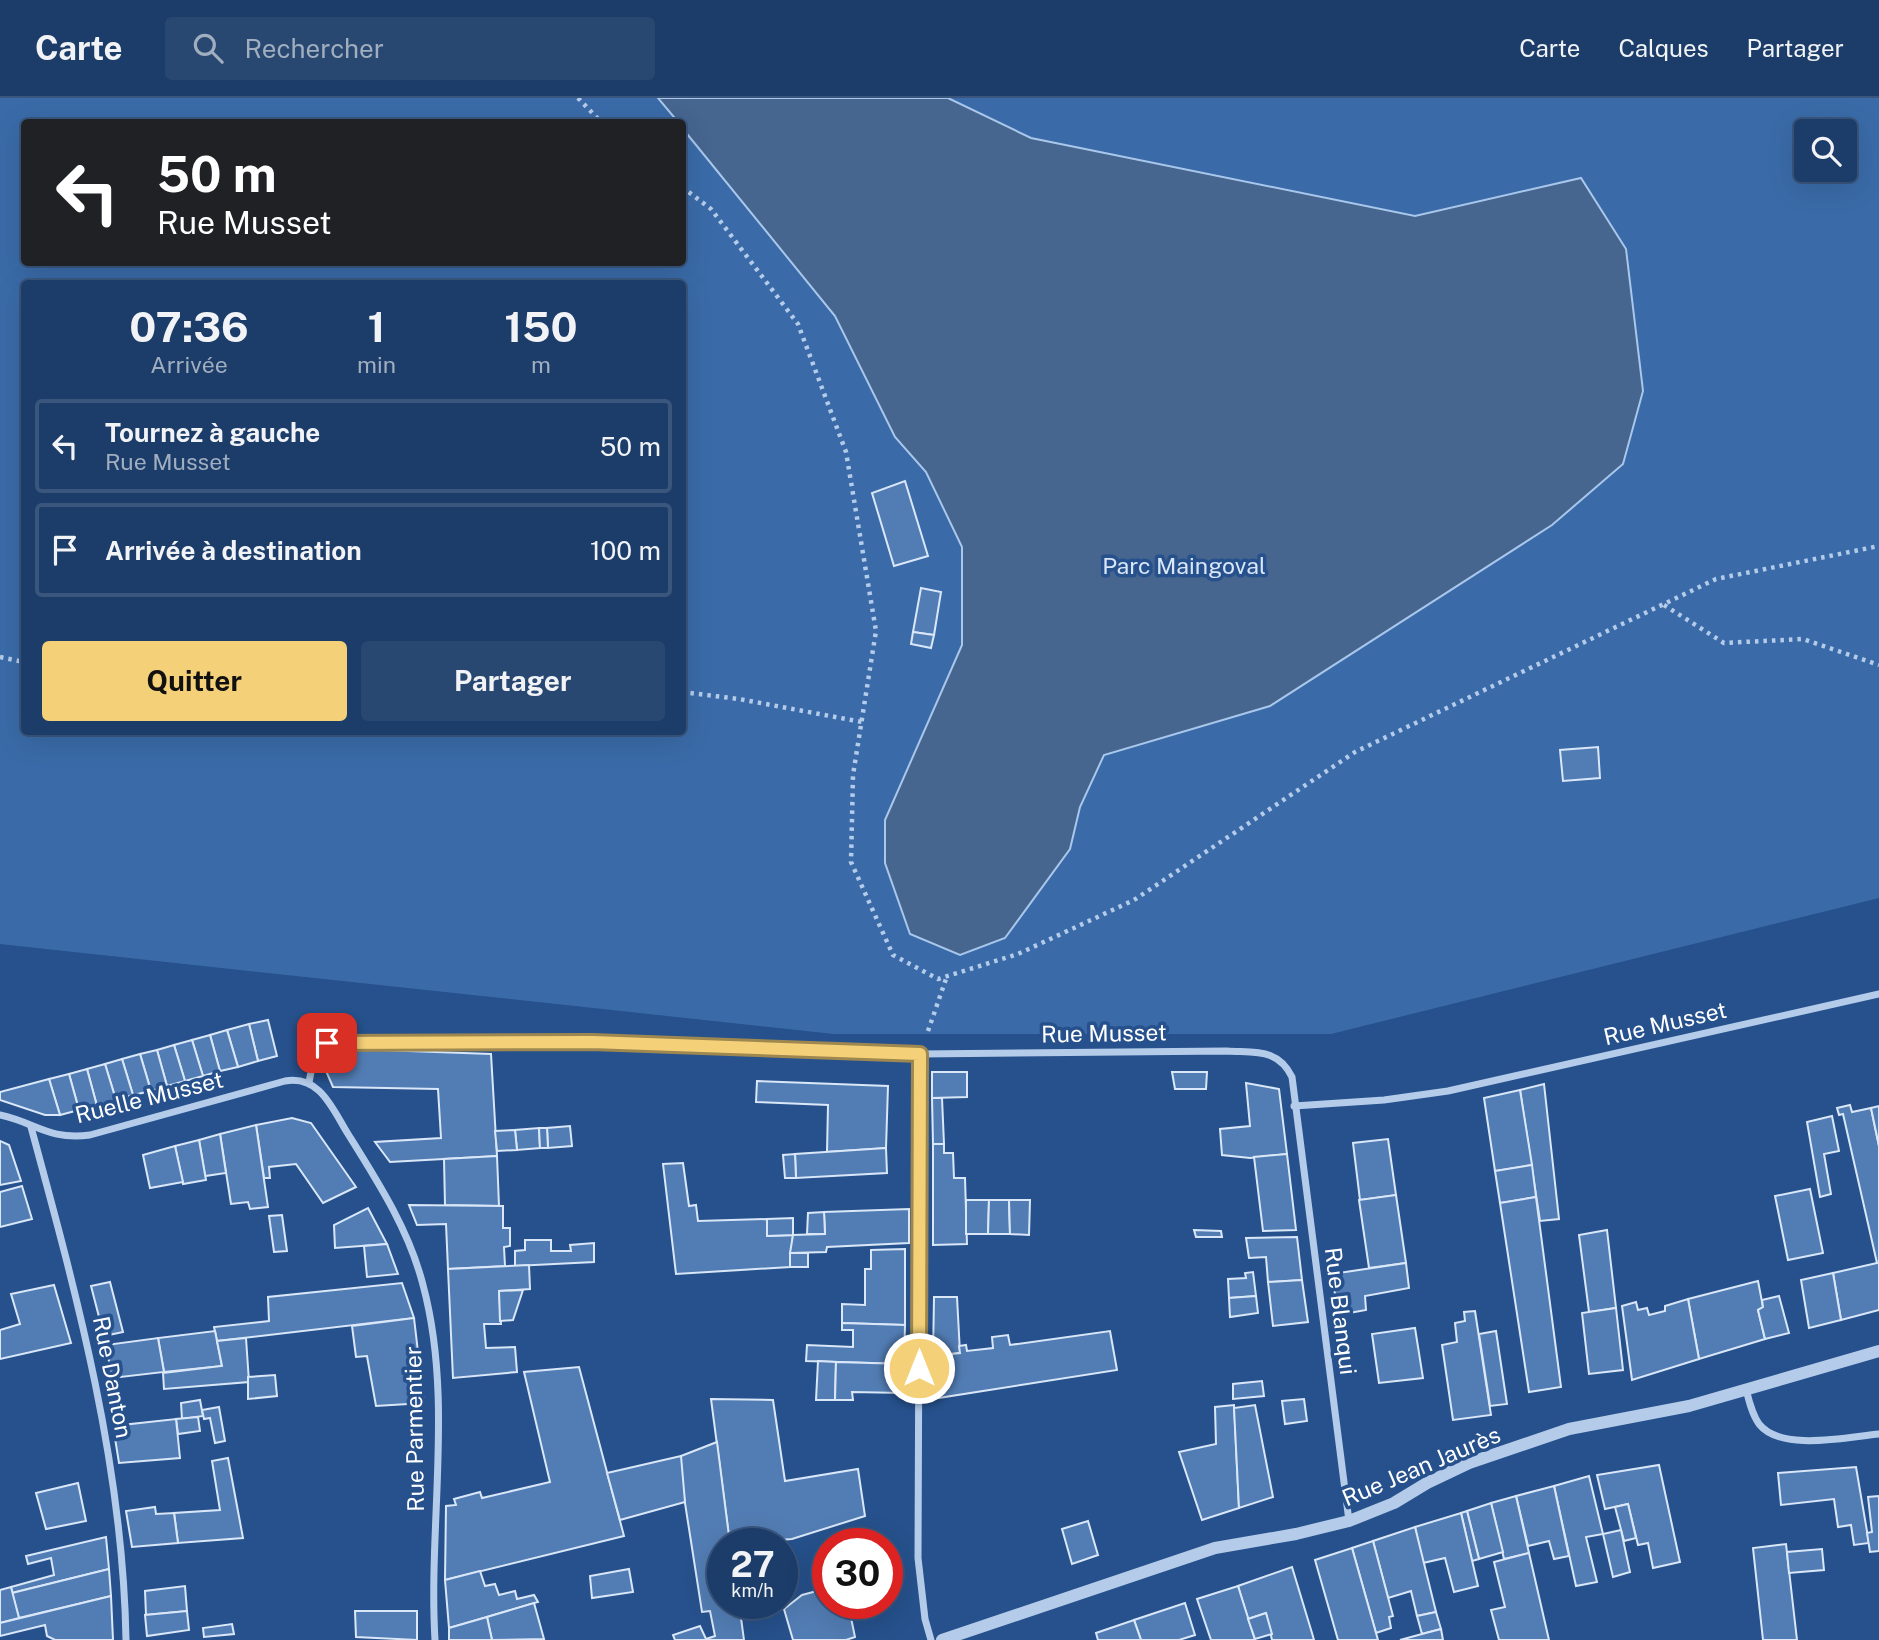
<!DOCTYPE html>
<html lang="fr">
<meta charset="utf-8">
<style>
body{margin:0;font-family:"Public Sans",sans-serif;background:#294871;color:#f1f3f6;height:100vh;display:flex;flex-direction:column;font-size:26px;white-space:nowrap}
*{box-sizing:border-box;margin:0}
p{font-size:23px;color:#a0aec0}
.icon{flex:none;width:38px;height:38px;fill:none;stroke:currentColor;stroke-width:2;stroke-linecap:round;stroke-linejoin:round}
.map{position:relative;flex:1;overflow:hidden}
.side{position:absolute;left:21px;top:182px;width:665px;height:455px;display:flex;flex-direction:column;background:#1c3d69;border-radius:7px;box-shadow:0 7px 28px #0002,0 0 0 2px #3a567d}
.side>*{flex:none}
.hud{position:absolute;left:21px;top:21px;width:665px;height:147px;border-radius:7px;box-shadow:0 7px 28px #0002,0 0 0 2px #3a567d;background:#202124;color:#fff;overflow:hidden}
.controls{position:absolute;left:1794px;top:21px;display:grid;gap:14px}
.controls a{display:grid;place-items:center;width:63px;height:63px;border-radius:7px;background:#1c3d69;box-shadow:0 7px 28px #0002,0 0 0 2px #3a567d;font-size:35px}
.speed{position:absolute;left:707px;top:1430px;display:flex;gap:14px;font-size:35px;font-weight:700;text-align:center}
.speed>*{display:grid;place-content:center;width:91px;height:91px;border-radius:50%;background:#1c3d69;box-shadow:0 7px 28px #0002,0 0 0 2px #3a567d;line-height:1}
.speed small{font-size:18px;font-weight:400}
.speed .limit{border:10px solid #d22;background:#fff;color:#111}
.pin{position:absolute;display:grid;place-items:center;width:60px;height:60px;color:#fff;margin:-30px;border-radius:14px;box-shadow:0 4px 10px #0006}
.me{position:absolute;width:77px;margin:-38px;rotate:0deg;stroke-linejoin:round;filter:drop-shadow(0 0 5px #0008)}
.turn{display:flex;align-items:center;gap:24px;height:147px;padding:0 21px;font-size:32px}
.turn .icon{width:91px;height:91px;stroke-width:2.5}
.turn b{display:block;font-size:49px;line-height:60px}
.eta{display:flex;justify-content:space-evenly;align-items:center;height:119px;text-align:center}
.eta b{font-size:42px;font-weight:700;line-height:49px}
.cta{display:flex;gap:14px;margin-top:auto;padding:14px 21px}
.cta a{flex:1;height:80px;border-radius:7px;background:#f4d179;color:#111;font-size:28px;font-weight:700;line-height:80px;text-align:center}
.cta a+a{background:#294871;color:#f1f3f6}
ul{padding:0;list-style:none}
li{display:flex;align-items:center;gap:21px;height:94px;margin:0 14px 10px;padding:0 7px;border:4px solid #3a567d;border-radius:7px}
li div{flex:1}
li b{display:block;font-size:26px}
li em{font-style:normal}
header{display:flex;align-items:center;gap:42px;box-sizing:border-box;height:98px;padding:0 35px;background:#1c3d69;border-bottom:2px solid #3a567d}
header strong{font-size:33px}
nav{display:flex;gap:38px;margin-inline-start:auto;font-size:24px}
.search{width:490px;height:63px;background:#294871;display:flex;align-items:center;gap:18px;box-sizing:border-box;padding:0 24px;border-radius:7px;color:#a0aec0;font-size:26px}
.map>svg:first-child{display:block}
.green{fill:#3a6ba8;fill-rule:evenodd}
.water{fill:#46658f;stroke:#a9c7eb;stroke-width:2}
.building{fill:#527db4;stroke:#d9e7f8;stroke-width:2}
.lines{fill:none;stroke-linecap:round;stroke-linejoin:round}
.path{stroke:#b4ccea;stroke-width:4.5;stroke-dasharray:3.5 5;stroke-linecap:butt}
.minor{stroke:#b4ccea;stroke-width:7}
.tertiary{stroke:#b4ccea;stroke-width:12}
.route-casing{stroke:#9f884f;stroke-width:18}
.route{stroke:#f4d179;stroke-width:12}
.labels{text-anchor:middle;dominant-baseline:central;stroke-width:7;stroke-linejoin:round;paint-order:stroke}
.park-label{font-size:23px;fill:#d9e7f8;stroke:#26518c}
.street-label{font-size:23px;fill:#fff;stroke:#26518c}
</style>
<header>
<strong>Carte</strong>
<div class="search"><svg class="icon" aria-label="search" viewBox="0 0 24 24"><circle cx="10" cy="10" r="6"/><path d="M15 15l6 6"/></svg>Rechercher</div>
<nav><a>Carte</a><a>Calques</a><a>Partager</a></nav>
</header>
<div class="map">
<svg width="1879" height="1542" viewBox="0 0 1879 1542">
<rect width="100%" height="100%" fill="#26518c"/>
<path class="green" d="M0 0H1879V800L1331 936H834L0 846ZM24 24H682V164H24ZM1806 33H1844V72H1806ZM24 186H682V634H24Z"/>
<path class="water" d="M658 0H948L1031 40 1415 118 1581 80 1626 151 1643 293 1623 366 1552 427 1270 608 1104 657 1080 709 1070 751 1005 840 960 857 910 836 885 765V722L962 547V449L926 374 895 339 835 218 683 31 682 24H678Z"/>
<g class="building">
<path d="M905 383 928 458 894 468 872 395Z"/>
<path d="M921 490 941 494 934 537 913 534Z"/>
<path d="M913 534 934 537 931 550 911 546Z"/>
<path d="M1598 649 1600 680 1563 683 1560 652Z"/>
<path d="M268 922 277 958 258 963 249 926Z"/>
<path d="M249 926 258 963 238 969 227 932Z"/>
<path d="M227 932 238 969 220 973 210 937Z"/>
<path d="M210 937 220 973 203 978 192 942Z"/>
<path d="M192 942 203 978 185 983 174 947Z"/>
<path d="M174 947 185 983 167 988 157 952Z"/>
<path d="M325 950 491 956 497 1058 390 1064 375 1044 441 1040 438 991 333 989 319 957Z"/>
<path d="M157 952 167 988 151 993 140 956Z"/>
<path d="M140 956 151 993 133 997 122 961Z"/>
<path d="M122 961 133 997 116 1002 105 966Z"/>
<path d="M105 966 116 1002 97 1008 87 971Z"/>
<path d="M87 971 97 1008 79 1012 69 976Z"/>
<path d="M932 974H967V999L932 1000Z"/>
<path d="M1172 974H1207L1206 991H1175Z"/>
<path d="M69 976 79 1012 60 1017 49 981Z"/>
<path d="M49 981 60 1017H45L0 1002V994Z"/>
<path d="M757 983 888 988 886 1050 827 1054 828 1007 756 1004Z"/>
<path d="M1246 985 1279 991 1287 1056 1250 1060 1222 1057 1220 1031 1250 1028Z"/>
<path d="M1544 986 1559 1121 1540 1123 1520 992Z"/>
<path d="M1520 992 1532 1067 1495 1073 1484 1000Z"/>
<path d="M932 1000H942L944 1046H933Z"/>
<path d="M1850 1007 1852 1014 1871 1010 1879 1048V1212L1841 1222 1833 1175 1877 1165 1843 1016 1839 1017 1837 1010Z"/>
<path d="M1879 1008V1048L1871 1010Z"/>
<path d="M1832 1018 1839 1053 1824 1056 1831 1096 1820 1099 1807 1024Z"/>
<path d="M292 1020 311 1025 356 1089 323 1105 296 1066 269 1069 270 1080H264L256 1027Z"/>
<path d="M256 1027 268 1109 250 1111 248 1104 231 1106 220 1036Z"/>
<path d="M570 1028 572 1048 548 1050 547 1030Z"/>
<path d="M539 1030 540 1050 517 1052 515 1032Z"/>
<path d="M539 1030H547L548 1050H540Z"/>
<path d="M515 1032 517 1052 497 1053 495 1033Z"/>
<path d="M220 1036 226 1075 205 1078 199 1042Z"/>
<path d="M1388 1041 1396 1097 1360 1102 1353 1045Z"/>
<path d="M199 1042 206 1082 183 1086 175 1048Z"/>
<path d="M0 1043 9 1047 21 1083 0 1087Z"/>
<path d="M933 1046H944V1055H953L954 1080H965L967 1146 933 1147Z"/>
<path d="M175 1048 183 1084 150 1090 143 1057Z"/>
<path d="M886 1050 887 1075 796 1080 795 1056Z"/>
<path d="M795 1056 796 1080H785L783 1057Z"/>
<path d="M1287 1056 1296 1132 1263 1133 1254 1059Z"/>
<path d="M497 1058 499 1108 445 1107 444 1061Z"/>
<path d="M683 1065 689 1108 696 1107 698 1123 767 1121V1138L793 1137 790 1169 676 1176 663 1066Z"/>
<path d="M1532 1067 1536 1099 1500 1105 1495 1073Z"/>
<path d="M22 1088 32 1121 0 1129V1094Z"/>
<path d="M1810 1091 1823 1155 1788 1162 1775 1098Z"/>
<path d="M1396 1097 1406 1165 1369 1170 1359 1102Z"/>
<path d="M1536 1099 1561 1289 1529 1294 1500 1105Z"/>
<path d="M966 1102H989L988 1136H966Z"/>
<path d="M989 1102H1009L1010 1136H988Z"/>
<path d="M1009 1102H1030L1029 1137 1010 1136Z"/>
<path d="M409 1107 503 1108V1130H510V1148L504 1149 505 1168 448 1171 446 1126 417 1127Z"/>
<path d="M368 1110 387 1146 335 1150 334 1127Z"/>
<path d="M909 1111V1145L827 1149 826 1154 790 1155 793 1137 825 1136 824 1114Z"/>
<path d="M824 1114 825 1136H807L808 1115Z"/>
<path d="M282 1117 287 1153 274 1154 269 1118Z"/>
<path d="M793 1120V1137L767 1138V1121Z"/>
<path d="M1194 1132 1221 1133 1222 1139H1196Z"/>
<path d="M1607 1132 1616 1210 1589 1214 1579 1137Z"/>
<path d="M1297 1139 1302 1182 1268 1184 1266 1159 1249 1160 1246 1140Z"/>
<path d="M525 1142H551V1153H571L570 1147 594 1145V1164L515 1168V1153L525 1152Z"/>
<path d="M387 1146 398 1176 367 1179 364 1148Z"/>
<path d="M905 1151V1227L842 1225V1206L865 1207V1171H871V1152Z"/>
<rect x="790" y="1155" width="18" height="14"/>
<path d="M1406 1165 1409 1190 1365 1198 1366 1212 1338 1217 1332 1176Z"/>
<path d="M529 1167 530 1191 499 1193 501 1226H484L486 1250 515 1249 517 1274 453 1280 448 1171Z"/>
<path d="M1253 1174 1256 1198 1229 1200 1228 1181 1246 1180 1245 1175Z"/>
<path d="M1833 1175 1841 1222 1809 1230 1801 1182Z"/>
<path d="M1302 1182 1308 1224 1273 1228 1268 1184Z"/>
<path d="M1758 1183 1763 1209 1758 1212 1765 1241 1699 1261 1688 1201Z"/>
<path d="M110 1184 123 1234 104 1238 91 1188Z"/>
<path d="M402 1185 414 1220 217 1243 214 1229 269 1223 268 1199Z"/>
<path d="M54 1187 71 1245 0 1261V1232L20 1226 11 1196Z"/>
<path d="M523 1192 513 1222 500 1223 499 1193Z"/>
<path d="M1256 1198 1258 1215 1230 1219 1229 1200Z"/>
<path d="M1779 1198 1789 1235 1765 1241 1758 1212 1763 1209 1762 1202Z"/>
<path d="M934 1199H957L960 1255 933 1258Z"/>
<path d="M1688 1201 1699 1261 1632 1282 1622 1208 1636 1204 1638 1212 1647 1210 1649 1217 1665 1213V1208Z"/>
<path d="M1616 1210 1623 1272 1589 1276 1582 1215Z"/>
<path d="M1475 1213 1491 1317 1453 1322 1442 1247 1457 1244 1455 1225 1465 1223 1464 1214Z"/>
<path d="M414 1220 424 1305 376 1308 367 1258 356 1259 352 1228Z"/>
<path d="M842 1225 905 1227 904 1266 806 1263 807 1247 853 1249V1232H842Z"/>
<path d="M1415 1230 1423 1280 1379 1285 1372 1236Z"/>
<path d="M215 1233 222 1268 164 1274 158 1240Z"/>
<path d="M1110 1233 1117 1272 932 1301 933 1258 960 1255 959 1248 966 1247 967 1253 993 1250 992 1239 1008 1237 1010 1247Z"/>
<path d="M1496 1233 1507 1306 1490 1308 1479 1236Z"/>
<path d="M158 1240 164 1274 112 1280 106 1247Z"/>
<path d="M246 1240 249 1284 164 1291 163 1275 222 1268 217 1243Z"/>
<path d="M818 1263 836 1264 835 1302H816Z"/>
<path d="M836 1264 904 1266V1295L852 1294 853 1302H835Z"/>
<path d="M579 1269 624 1438 445 1482 446 1408 456 1407 454 1401 480 1394 482 1400 550 1384 524 1274Z"/>
<path d="M275 1277 277 1298 248 1301V1279Z"/>
<path d="M1262 1283 1264 1298 1233 1301V1286Z"/>
<path d="M711 1301 773 1302 785 1383 858 1371 865 1418 792 1441 730 1446Z"/>
<path d="M1304 1301 1307 1323 1285 1326 1282 1303Z"/>
<path d="M200 1302 203 1318 182 1321 181 1305Z"/>
<path d="M1234 1307 1239 1410 1202 1422 1179 1354 1216 1346 1215 1309Z"/>
<path d="M1255 1307 1273 1399 1239 1410 1234 1310Z"/>
<path d="M219 1309 225 1343 215 1345 210 1320 204 1321 202 1312Z"/>
<path d="M198 1319 200 1333 178 1336 176 1321Z"/>
<path d="M176 1321 180 1360 119 1365 113 1328Z"/>
<path d="M717 1344 730 1446H723V1505H739L744 1542H675L673 1537 700 1528 706 1541 715 1538 710 1513 702 1514 680 1373 681 1358Z"/>
<path d="M681 1358 685 1404 620 1422 607 1375Z"/>
<path d="M228 1360 243 1440 178 1445 174 1415 220 1412 212 1363Z"/>
<path d="M1659 1367 1680 1464 1653 1470 1648 1445 1638 1447 1628 1406 1605 1411 1597 1377Z"/>
<path d="M1856 1369 1869 1445 1854 1447 1851 1427 1838 1429 1834 1401 1781 1407 1778 1375Z"/>
<path d="M1589 1378 1603 1436 1586 1439 1597 1484 1576 1488 1554 1388Z"/>
<path d="M78 1385 86 1423 46 1431 36 1395Z"/>
<path d="M1554 1388 1569 1458 1554 1461 1549 1443 1528 1448 1516 1398Z"/>
<path d="M1516 1398 1529 1455 1504 1461 1491 1405Z"/>
<path d="M1879 1398V1453L1870 1454 1867 1435 1872 1434 1868 1399Z"/>
<path d="M1491 1405 1503 1454 1479 1461 1467 1413Z"/>
<path d="M1628 1406 1636 1440 1624 1443 1615 1409Z"/>
<path d="M155 1409 156 1416 174 1415 178 1445 132 1449 126 1413Z"/>
<path d="M1467 1413 1479 1461 1472 1463 1461 1415Z"/>
<path d="M1461 1415 1478 1488 1454 1494 1445 1460 1423 1465 1415 1429Z"/>
<path d="M1088 1423 1098 1457 1072 1466 1062 1431Z"/>
<path d="M1415 1429 1436 1514 1417 1518 1411 1493 1388 1500 1373 1443Z"/>
<path d="M1621 1432 1630 1474 1613 1479 1603 1436Z"/>
<path d="M106 1439 109 1471 12 1495 11 1489 54 1477 51 1460 28 1466 26 1458Z"/>
<path d="M1373 1443 1393 1518 1389 1519 1391 1530 1376 1535 1352 1450Z"/>
<path d="M1786 1446 1797 1542H1763L1753 1450Z"/>
<path d="M1352 1450 1376 1535 1378 1542H1338L1315 1462Z"/>
<path d="M1822 1451 1824 1472 1789 1475 1787 1454Z"/>
<path d="M1529 1455 1549 1542H1499L1491 1512 1505 1509 1494 1464Z"/>
<path d="M1292 1469 1312 1535 1314 1542H1272L1266 1515 1248 1521 1238 1488Z"/>
<path d="M109 1471 111 1498 19 1520 12 1495Z"/>
<path d="M629 1471 633 1494 592 1500 590 1478Z"/>
<path d="M480 1473 485 1488 495 1486 499 1497 515 1493 517 1501 534 1497 538 1504 449 1530 445 1482Z"/>
<path d="M185 1488 187 1513 146 1517 145 1493Z"/>
<path d="M1238 1488 1255 1542H1211L1197 1501Z"/>
<path d="M11 1489 19 1520 0 1525V1492Z"/>
<path d="M828 1490V1505H848L855 1539 846 1542H793L784 1511 802 1497Z"/>
<path d="M111 1498 113 1542H55L47 1538 45 1527 0 1538V1525Z"/>
<path d="M534 1505 544 1541 492 1542 487 1519Z"/>
<path d="M1185 1505 1195 1537 1179 1542H1141L1134 1522Z"/>
<path d="M187 1513 189 1532 147 1538 145 1517Z"/>
<path d="M355 1513H417V1542L356 1539Z"/>
<path d="M1436 1514 1441 1531 1422 1536 1417 1518Z"/>
<path d="M1266 1515 1272 1536 1255 1541 1248 1521Z"/>
<path d="M487 1519 492 1542H449V1530Z"/>
<path d="M1134 1522 1141 1542H1098L1096 1535Z"/>
<path d="M232 1526 234 1536 204 1539 203 1530Z"/>
<path d="M1441 1531 1443 1542H1400L1422 1536Z"/>
</g>
<g class="lines">
<g class="path">
<path d="M578 0 601 24"/>
<path d="M682 89 711 111 798 226 846 354 876 533 853 677 851 764 893 857 938 881 1018 856 1134 802 1355 654 1716 481 1879 448"/>
<path d="M1664 507 1724 545 1803 541 1879 567"/>
<path d="M0 559 24 564"/>
<path d="M682 594 739 601 862 624"/>
<path d="M928 933 947 878"/>
</g>
<g class="minor">
<path d="M920 956 918 1460 925 1521 931 1542"/>
<path d="M309 984 315 955 327 945 592 944 920 956 1227 953C1255 955 1278 950 1292 979L1349 1423"/>
<path d="M1294 1008 1384 1002 1448 993 1879 896"/>
<path d="M0 1017C37 1025 47 1042 90 1037L285 983C320 977 332 1010 348 1036 378 1084 409 1132 423 1187 454 1302 428 1425 435 1542"/>
<path d="M31 1029C77 1198 123 1366 126 1542"/>
<path d="M1746 1291C1749 1303 1752 1316 1759 1326 1781 1354 1847 1339 1879 1336"/>
</g>
<path class="tertiary" d="M942 1542 1215 1450 1296 1436 1349 1423 1394 1405 1427 1385 1469 1365 1569 1331 1689 1308 1879 1253"/>
</g>
<g class="lines">
<defs>
<path id="route" d="M327 945 592 944 920 956 919 1270"/>
</defs>
<use href="#route" class="route-casing"/>
<use href="#route" class="route"/>
</g>
<g class="labels">
<g class="park-label">
<text x="1184" y="467">Parc Maingoval</text>
</g>
<g class="street-label">
<text transform="translate(1665 925) rotate(-13)">Rue Musset</text>
<text transform="translate(1104 935) rotate(-1)">Rue Musset</text>
<text transform="translate(149 999) rotate(-14)">Ruelle Musset</text>
<text transform="translate(1341 1213) rotate(83)">Rue Blanqui</text>
<text transform="translate(113 1279) rotate(79)">Rue Danton</text>
<text transform="translate(414 1331) rotate(-91)">Rue Parmentier</text>
<text transform="translate(1421 1368) rotate(-23)">Rue Jean Jaurès</text>
</g>
</g>
</svg>
<div class="controls">
<a><svg class="icon" aria-label="search" viewBox="0 0 24 24"><circle cx="10" cy="10" r="6"/><path d="M15 15l6 6"/></svg></a>
</div>
<div class="speed"><div>27<small>km/h</small></div><div class="limit">30</div></div>
<div class="pin" style="left:327px;top:945px;background:#d93025"><svg class="icon" aria-label="arrive" viewBox="0 0 24 24"><path d="M6 21V4h12l-3 4 3 4H6"/></svg></div>
<svg class="me" style="left:919px;top:1270px" viewBox="-20 -20 40 40"><circle r="17" fill="#f4d179" stroke="#fff" stroke-width="3"/><path d="M0-11L8 9 0 5-8 9z" fill="#fff"/></svg>
<div class="hud">
<div class="turn"><svg class="icon" aria-label="left" viewBox="0 0 24 24"><path d="M17 20v-9H6M10 6l-5 5 5 5"/></svg><div><b>50 m</b>Rue Musset</div></div>
</div>
<section class="side">
<div class="eta">
<div><b>07:36</b><p>Arrivée</p></div>
<div><b>1</b><p>min</p></div>
<div><b>150</b><p>m</p></div>
</div>
<ul>
<li><svg class="icon" aria-label="left" viewBox="0 0 24 24"><path d="M17 20v-9H6M10 6l-5 5 5 5"/></svg><div><b>Tournez à gauche</b><p>Rue Musset</p></div><em>50 m</em></li>
<li><svg class="icon" aria-label="arrive" viewBox="0 0 24 24"><path d="M6 21V4h12l-3 4 3 4H6"/></svg><div><b>Arrivée à destination</b></div><em>100 m</em></li>
</ul>
<div class="cta"><a>Quitter</a><a>Partager</a></div>
</section>
</div>
